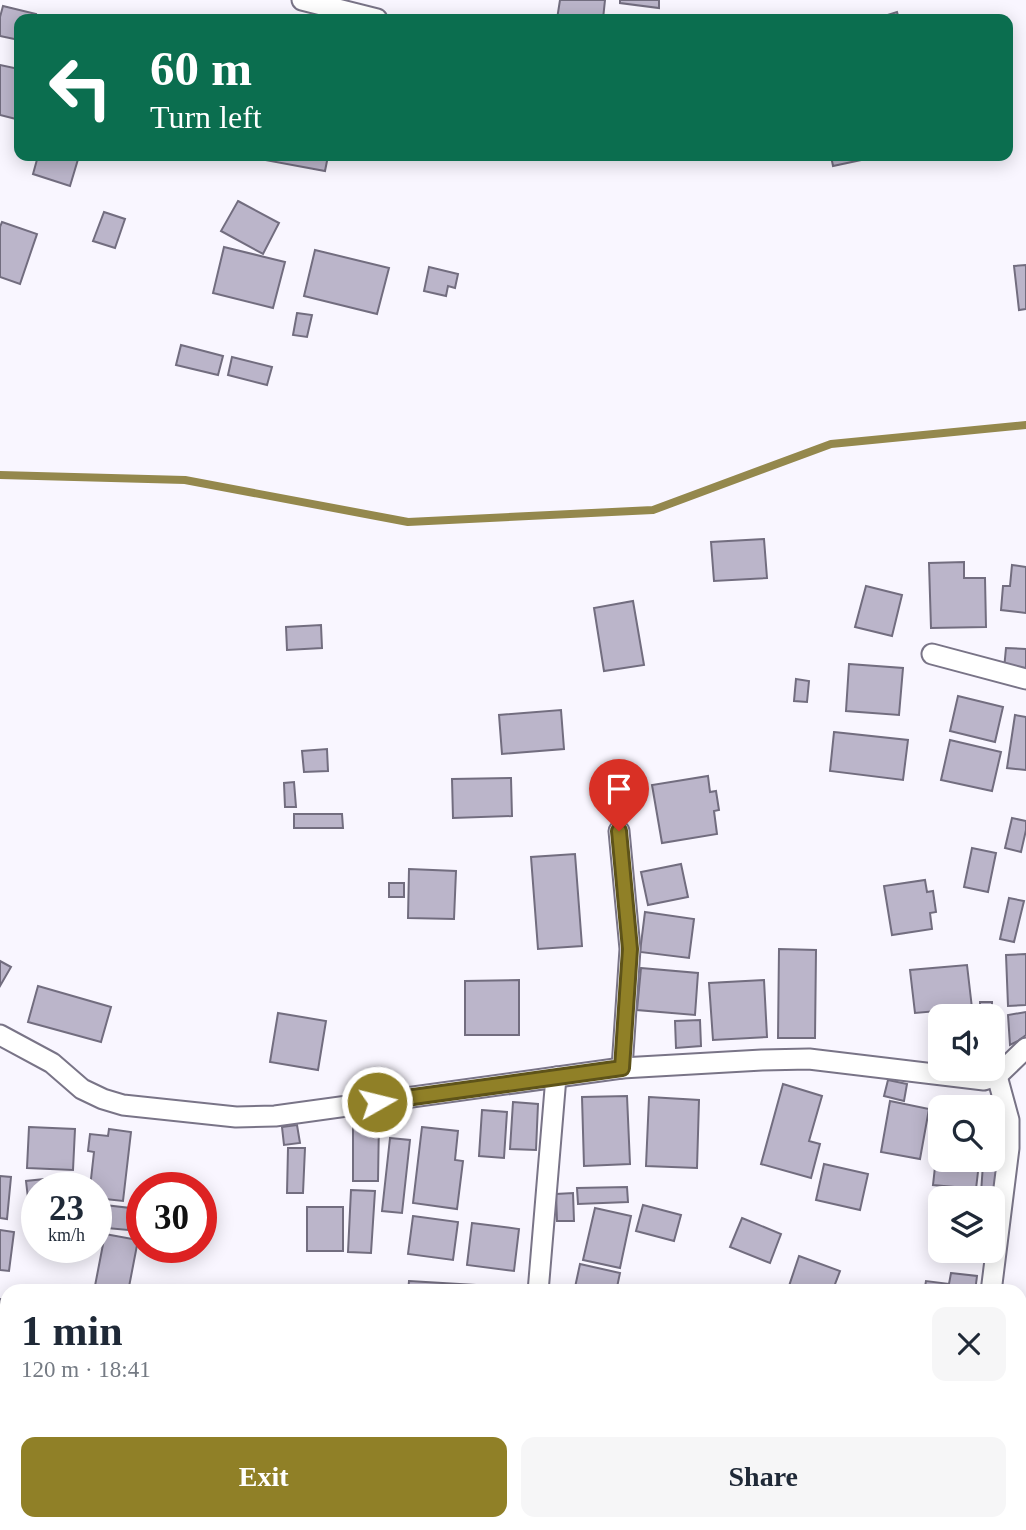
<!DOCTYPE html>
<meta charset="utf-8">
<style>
body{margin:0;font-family:"Times New Roman",serif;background:#f6f6f7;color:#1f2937;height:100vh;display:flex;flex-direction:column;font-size:26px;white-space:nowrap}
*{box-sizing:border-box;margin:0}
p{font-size:23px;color:#747a83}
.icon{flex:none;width:38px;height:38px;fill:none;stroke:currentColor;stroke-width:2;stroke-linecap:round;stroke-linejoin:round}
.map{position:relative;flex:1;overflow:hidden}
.sheet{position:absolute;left:0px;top:1284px;width:1027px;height:247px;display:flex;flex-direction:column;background:#fff;border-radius:21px 21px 0 0;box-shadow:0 4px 18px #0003}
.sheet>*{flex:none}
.hud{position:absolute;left:14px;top:14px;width:999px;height:147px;border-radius:14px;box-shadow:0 4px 18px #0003;background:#0b6e4f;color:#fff;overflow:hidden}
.tools{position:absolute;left:928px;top:1004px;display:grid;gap:14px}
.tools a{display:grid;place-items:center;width:77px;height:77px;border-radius:14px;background:#fff;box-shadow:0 4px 18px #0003;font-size:35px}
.speed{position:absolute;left:21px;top:1172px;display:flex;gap:14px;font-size:35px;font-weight:700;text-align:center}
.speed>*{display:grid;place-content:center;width:91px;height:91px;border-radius:50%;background:#fff;box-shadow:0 4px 18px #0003;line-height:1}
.speed small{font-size:18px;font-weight:400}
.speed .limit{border:10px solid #d22;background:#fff;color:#111}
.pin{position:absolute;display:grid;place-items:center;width:60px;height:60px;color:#fff;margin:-72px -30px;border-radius:50% 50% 50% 0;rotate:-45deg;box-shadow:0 0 7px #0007}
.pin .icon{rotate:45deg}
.me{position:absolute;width:77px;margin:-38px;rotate:82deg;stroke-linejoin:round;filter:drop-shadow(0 0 5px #0008)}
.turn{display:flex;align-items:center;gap:24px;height:147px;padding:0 21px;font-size:32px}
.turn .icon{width:91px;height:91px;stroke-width:2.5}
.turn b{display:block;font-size:49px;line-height:60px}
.round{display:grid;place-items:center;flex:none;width:74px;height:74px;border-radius:14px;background:#f6f6f7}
.overview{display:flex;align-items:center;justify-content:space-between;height:119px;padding:0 21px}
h1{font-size:42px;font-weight:600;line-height:52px}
.cta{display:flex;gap:14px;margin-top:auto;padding:14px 21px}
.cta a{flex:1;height:80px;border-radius:14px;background:#908027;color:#fff;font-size:28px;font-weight:600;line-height:80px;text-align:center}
.cta a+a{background:#f6f6f7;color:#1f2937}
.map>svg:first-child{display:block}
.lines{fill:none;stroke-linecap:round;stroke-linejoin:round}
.stream{stroke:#94884d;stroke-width:8}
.building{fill:#bbb5ca;stroke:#726d7f;stroke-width:2}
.street-casing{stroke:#797487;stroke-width:23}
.street{stroke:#fff;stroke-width:19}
.route-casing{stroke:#5e5319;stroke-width:18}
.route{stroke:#908027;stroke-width:12}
</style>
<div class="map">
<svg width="1026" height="1530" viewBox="0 0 1026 1530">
<rect width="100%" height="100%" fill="#f9f6ff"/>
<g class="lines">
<path class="stream" d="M0 475 185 480 408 522 653 510 831 444 1026 425"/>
</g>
<g class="building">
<path d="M560 0H605L603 19H557Z"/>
<path d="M620 0H659V8L620 3Z"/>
<path d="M3 6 36 14 35 19H19V40L0 36V17Z"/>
<path d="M897 12 899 19H875Z"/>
<path d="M0 65 19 69V105L16 119 0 115Z"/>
<path d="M38 156H79L70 186 33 174Z"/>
<path d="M265 156H328L325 171 265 160Z"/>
<path d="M831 156H880L833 166Z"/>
<path d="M238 201 279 223 263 254 221 231Z"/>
<path d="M104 212 125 219 115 248 93 241Z"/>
<path d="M2 222 37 234 20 284 0 277V227Z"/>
<path d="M224 247 285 262 273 308 213 293Z"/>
<path d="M315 250 389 268 377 314 304 296Z"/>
<path d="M1026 265V309L1019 310 1014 266Z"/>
<path d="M429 267 458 274 455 288 448 286 446 296 424 291Z"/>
<path d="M297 313 312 315 307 337 293 335Z"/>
<path d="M181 345 223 356 218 375 176 365Z"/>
<path d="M232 357 272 367 267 385 228 375Z"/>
<path d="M764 539 767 578 714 581 711 542Z"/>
<path d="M964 562V578H985L986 627 931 628 929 563Z"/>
<path d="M1012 565 1026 567V613L1001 610 1003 586H1010Z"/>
<path d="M866 586 902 595 892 636 855 627Z"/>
<path d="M633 601 644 665 604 671 594 608Z"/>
<path d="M321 625 322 648 287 650 286 627Z"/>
<path d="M1006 648 1026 649V671L1004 669Z"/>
<path d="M849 664 903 668 899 715 846 711Z"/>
<path d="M796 679 809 681 807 702 794 701Z"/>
<path d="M958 696 1003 707 995 742 950 731Z"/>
<path d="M561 710 564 749 502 754 499 715Z"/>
<path d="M1015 715 1026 717V770L1007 768Z"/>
<path d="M834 732 908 740 903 780 830 771Z"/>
<path d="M950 740 1001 752 992 791 941 780Z"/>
<path d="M327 749 328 771 304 772 302 751Z"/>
<path d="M708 776 710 792 716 791 719 810 714 811 717 834 662 843 652 785Z"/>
<path d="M511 778 512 816 453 818 452 779Z"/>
<path d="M294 782 296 807H285L284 783Z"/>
<path d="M294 814H342L343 828H294Z"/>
<path d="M1012 818 1026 821V830L1021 852 1005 848Z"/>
<path d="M972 848 996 853 988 892 964 887Z"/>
<path d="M575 854 582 946 538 949 531 857Z"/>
<path d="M681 864 688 897 648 905 641 872Z"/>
<path d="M409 869 456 871 454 919 408 918Z"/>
<path d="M925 880 927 892 933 891 936 912 930 913 932 929 892 935 884 886Z"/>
<rect x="389" y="883" width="15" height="14"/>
<path d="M1009 898 1024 901 1014 942 1000 939Z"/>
<path d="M645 912 694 919 689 958 640 952Z"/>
<path d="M779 949 816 950 815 1038H778Z"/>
<path d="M1026 954V1005L1008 1006 1006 955Z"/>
<path d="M0 961 11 967 0 986Z"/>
<path d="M967 965 972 1008 915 1013 910 970Z"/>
<path d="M641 968 698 973 695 1015 637 1010Z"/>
<path d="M519 980V1035H465V981Z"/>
<path d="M764 980 767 1037 713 1040 709 983Z"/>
<path d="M38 986 111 1007 101 1042 28 1022Z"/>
<rect x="980" y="1002" width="12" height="13"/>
<path d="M1026 1012V1035L1018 1041 1010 1045 1008 1015Z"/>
<path d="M278 1013 326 1021 318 1070 270 1062Z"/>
<path d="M700 1020 701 1046 676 1048 675 1021Z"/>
<path d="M888 1080 907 1084 904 1101 884 1096Z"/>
<path d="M783 1084 822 1096 809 1141 820 1144 811 1178 761 1164Z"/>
<path d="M627 1096 630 1164 584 1166 582 1097Z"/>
<path d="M649 1097 699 1100 697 1168 646 1166Z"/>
<path d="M984 1097 985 1108H940V1150H939L937 1099Z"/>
<path d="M890 1101 929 1109 920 1159 881 1152Z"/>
<path d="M513 1102 538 1104 536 1150 510 1149Z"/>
<path d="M386 1107 401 1109 397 1130 383 1127Z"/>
<path d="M482 1110 507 1112 504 1158 479 1156Z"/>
<path d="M353 1119 379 1120 378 1181H353Z"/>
<path d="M297 1125 300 1143 284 1145 282 1127Z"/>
<path d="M29 1127 75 1129 73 1170 27 1168Z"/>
<path d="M422 1127 458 1131 455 1160 463 1161 457 1209 413 1203Z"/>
<path d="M109 1129 131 1132 123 1201 96 1198V1188H90L94 1152 88 1151 90 1134 108 1136Z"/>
<path d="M390 1138 410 1140 402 1213 382 1211Z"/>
<path d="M288 1148H305L303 1193H287Z"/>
<path d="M936 1158 940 1159V1160L979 1163 976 1189 933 1185Z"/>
<path d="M824 1164 868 1174 860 1210 816 1200Z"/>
<path d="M983 1164 999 1166 996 1195 981 1193Z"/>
<path d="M0 1176 11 1177 7 1219 0 1218Z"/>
<path d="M73 1176 74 1188H37V1223L31 1224 26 1181Z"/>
<path d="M627 1187 628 1202 578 1204 577 1188Z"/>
<path d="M351 1190 375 1191 371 1253 348 1252Z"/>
<path d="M573 1193 574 1221H557L556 1194Z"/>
<path d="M96 1204 130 1208 128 1230 96 1227Z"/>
<path d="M643 1205 681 1215 674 1241 636 1231Z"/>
<rect x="307" y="1207" width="36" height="44"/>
<path d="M595 1208 631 1216 620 1268 583 1260Z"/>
<path d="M413 1216 458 1222 453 1260 408 1254Z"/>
<path d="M742 1218 781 1234 770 1263 730 1247Z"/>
<path d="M472 1223 519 1229 514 1271 467 1265Z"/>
<path d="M0 1230 14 1232 9 1271 0 1270Z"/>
<path d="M105 1234 138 1240 128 1292 94 1291Z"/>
<path d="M799 1256 840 1271 832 1292H787Z"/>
<path d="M580 1264 620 1273 616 1292H574Z"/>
<path d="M951 1273 977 1276 975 1292H924L926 1281 949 1284Z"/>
<path d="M409 1281 492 1286V1292H408Z"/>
<path d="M0 1299 7 1301V1326L0 1323Z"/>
<path d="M0 1329 7 1332V1366L0 1364Z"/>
<path d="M1020 1333H1026V1377L1020 1376Z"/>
<path d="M0 1428 7 1430V1489L0 1487Z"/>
<path d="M56 1524H105L103 1530H54Z"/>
<path d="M272 1524H309L326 1530H271Z"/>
<path d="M609 1524H629L642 1530H607Z"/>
</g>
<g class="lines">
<defs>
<g id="street">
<path d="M302 0 377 19"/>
<path d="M932 654 1026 679"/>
<path d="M619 831 630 949 622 1068"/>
<path d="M0 1035 52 1063 82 1089 103 1099 123 1105 236 1117 275 1116 622 1068 762 1060 809 1059 984 1080 997 1076 1026 1048"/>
<path d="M538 1292 556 1077"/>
<path d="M991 1292 1009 1148V1120L997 1076"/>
<path d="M0 1388 7 1391"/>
<path d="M774 1524 796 1530"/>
<path d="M243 1530 244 1524"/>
<path d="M594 1530 595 1524"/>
<path d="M696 1530 698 1524"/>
<path d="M949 1530 950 1524"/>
</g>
</defs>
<use href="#street" class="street-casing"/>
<use href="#street" class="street"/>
</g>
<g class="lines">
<defs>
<path id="route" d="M377 1102 622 1068 630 949 619 831"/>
</defs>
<use href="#route" class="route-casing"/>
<use href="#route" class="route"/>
</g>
</svg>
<div class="tools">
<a><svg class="icon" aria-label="sound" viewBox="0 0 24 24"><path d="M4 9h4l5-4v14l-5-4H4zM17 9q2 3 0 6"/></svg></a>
<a><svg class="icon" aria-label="search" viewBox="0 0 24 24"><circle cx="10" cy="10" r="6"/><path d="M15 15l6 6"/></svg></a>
<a><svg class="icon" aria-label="layers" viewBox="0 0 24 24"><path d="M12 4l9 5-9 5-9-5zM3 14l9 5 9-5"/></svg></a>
</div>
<div class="speed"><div>23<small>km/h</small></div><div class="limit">30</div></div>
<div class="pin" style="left:619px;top:831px;background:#d93025"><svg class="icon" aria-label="arrive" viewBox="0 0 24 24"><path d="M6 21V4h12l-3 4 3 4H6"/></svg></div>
<svg class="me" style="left:377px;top:1102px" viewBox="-20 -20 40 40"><circle r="17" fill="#908027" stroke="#fff" stroke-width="3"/><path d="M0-11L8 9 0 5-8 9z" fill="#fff"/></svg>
<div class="hud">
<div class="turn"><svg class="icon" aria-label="left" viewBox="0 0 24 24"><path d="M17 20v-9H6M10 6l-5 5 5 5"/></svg><div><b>60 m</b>Turn left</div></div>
</div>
<section class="sheet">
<div class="overview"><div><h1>1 min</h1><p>120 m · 18:41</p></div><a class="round"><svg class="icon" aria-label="close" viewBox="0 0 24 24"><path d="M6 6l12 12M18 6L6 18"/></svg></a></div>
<div class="cta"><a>Exit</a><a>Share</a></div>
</section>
</div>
